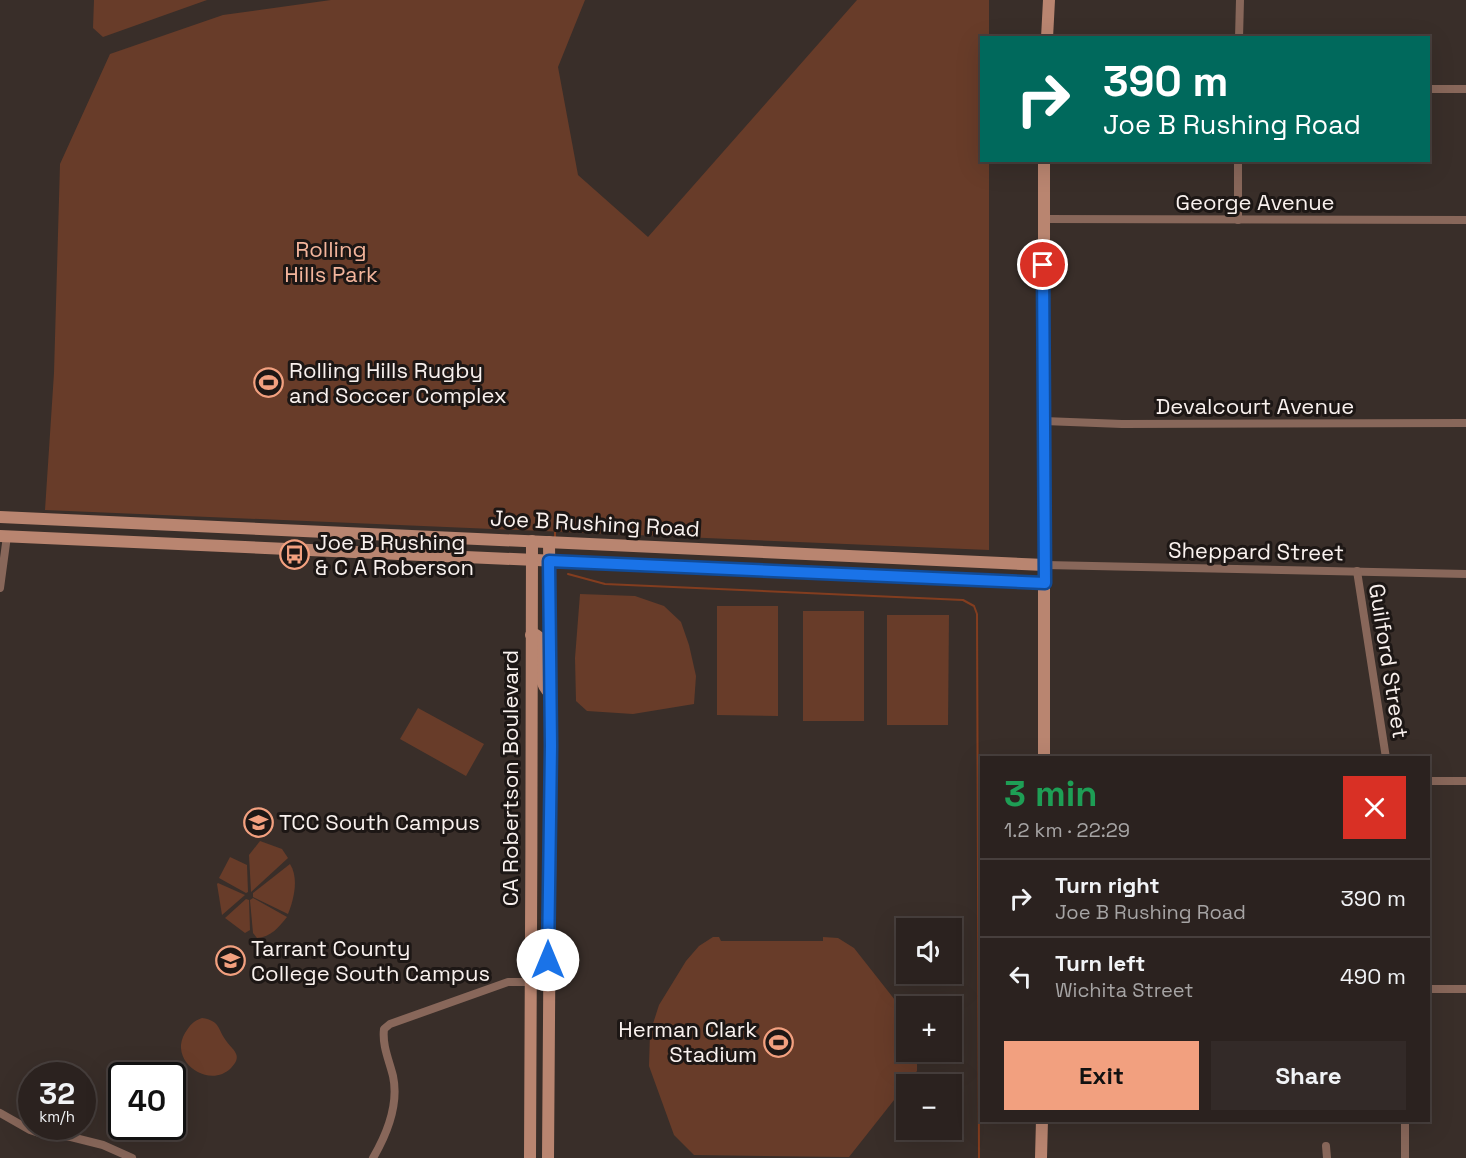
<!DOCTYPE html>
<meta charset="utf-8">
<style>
body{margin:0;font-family:"Space Grotesk",sans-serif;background:#332a28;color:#f1f3f6;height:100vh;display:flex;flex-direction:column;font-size:22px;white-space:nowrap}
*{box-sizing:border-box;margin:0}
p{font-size:20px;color:#a6a4a4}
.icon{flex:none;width:33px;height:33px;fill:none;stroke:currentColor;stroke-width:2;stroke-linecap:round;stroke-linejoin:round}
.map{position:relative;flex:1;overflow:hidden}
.details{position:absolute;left:980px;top:756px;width:450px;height:366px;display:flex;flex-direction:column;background:#2b221f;border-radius:0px;box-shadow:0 6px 24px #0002,0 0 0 2px #473f3d}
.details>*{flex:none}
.banner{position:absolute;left:980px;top:36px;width:450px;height:126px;border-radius:0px;box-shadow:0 6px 24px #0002,0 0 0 2px #473f3d;background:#00695c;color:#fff;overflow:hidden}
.buttons{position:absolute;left:896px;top:918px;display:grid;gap:12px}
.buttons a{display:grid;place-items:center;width:66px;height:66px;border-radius:0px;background:#2b221f;box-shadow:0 6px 24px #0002,0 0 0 2px #473f3d;font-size:30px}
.speed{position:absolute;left:18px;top:1062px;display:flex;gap:12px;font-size:30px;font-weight:700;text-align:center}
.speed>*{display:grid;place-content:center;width:78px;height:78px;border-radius:50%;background:#2b221f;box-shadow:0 6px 24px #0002,0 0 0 2px #473f3d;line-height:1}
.speed small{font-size:15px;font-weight:400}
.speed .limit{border:3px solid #111;border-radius:9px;background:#fff;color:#111}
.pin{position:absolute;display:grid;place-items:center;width:51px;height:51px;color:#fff;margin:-26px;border:3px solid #fff;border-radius:50%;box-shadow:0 2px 6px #0007}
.me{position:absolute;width:66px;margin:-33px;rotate:0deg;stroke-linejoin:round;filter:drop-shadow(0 0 4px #0008)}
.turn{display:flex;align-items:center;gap:21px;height:126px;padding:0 24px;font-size:27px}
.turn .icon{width:78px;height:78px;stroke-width:2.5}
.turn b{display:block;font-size:42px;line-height:51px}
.round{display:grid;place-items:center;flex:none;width:63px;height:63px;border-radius:0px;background:#332a28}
.headline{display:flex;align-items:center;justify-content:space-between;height:102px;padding:0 24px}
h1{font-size:36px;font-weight:600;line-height:45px;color:#1e9e55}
.primary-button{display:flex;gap:12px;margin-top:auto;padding:12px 24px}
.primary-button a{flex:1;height:69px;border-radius:0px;background:#f2a07f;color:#111;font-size:24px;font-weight:600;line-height:69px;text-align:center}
.primary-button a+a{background:#332a28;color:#f1f3f6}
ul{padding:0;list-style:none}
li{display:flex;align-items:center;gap:18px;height:78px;padding:0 24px;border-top:2px solid #473f3d}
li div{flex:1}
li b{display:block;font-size:22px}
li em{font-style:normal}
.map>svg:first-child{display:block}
.green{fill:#683c29}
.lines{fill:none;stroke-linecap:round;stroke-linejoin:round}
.stream{stroke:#833d1f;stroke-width:2}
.street{stroke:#88675a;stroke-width:8}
.secondary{stroke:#b98570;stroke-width:12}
.route-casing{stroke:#114b97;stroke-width:15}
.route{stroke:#1a73e8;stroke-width:10}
.labels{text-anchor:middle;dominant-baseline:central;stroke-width:6;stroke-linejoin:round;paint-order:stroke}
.street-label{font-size:22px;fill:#f9f1ee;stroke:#1d1715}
.park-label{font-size:22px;fill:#f4b59c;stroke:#1d1715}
.poi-label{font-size:22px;fill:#f9f1ee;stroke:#1d1715;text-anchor:start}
</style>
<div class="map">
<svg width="1466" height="1158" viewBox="0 0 1466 1158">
<rect width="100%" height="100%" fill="#392e29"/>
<g class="green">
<path d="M94 0H207L103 37 93 28Z"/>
<path d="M331 0H585L558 67 578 175 648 237 857 0H989V37L981 38V160L989 161V550L45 510 54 373 60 164 110 54 223 15Z"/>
<path d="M580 594 635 596 664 606 681 622 689 645 696 676 694 704 633 714 587 711 576 701 575 658Z"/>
<path d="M717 606H778V716L717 715Z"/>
<rect x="803" y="611" width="61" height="110"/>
<path d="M887 615H949L948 725H887Z"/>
<path d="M418 708 484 744 466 776 400 739Z"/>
<path d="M260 841 282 849 288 858 251 892 249 855Z"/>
<path d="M230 857 247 865 248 892 246 893 219 878Z"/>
<path d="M290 864C299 878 294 899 288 914L253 897V893Z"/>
<path d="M218 883 245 895 222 915 217 884Z"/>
<path d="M253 898 287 917C279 927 271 937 257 938L253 933 250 900Z"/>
<path d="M246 899 249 900 250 930 245 933 225 918Z"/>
<path d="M713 937H719L721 941H823V937L838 938 854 948 906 1014V1052H917V1071L849 1157 694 1155 674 1135 649 1066 650 1033 659 1005 686 961 699 946Z"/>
<path d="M202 1018C221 1021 217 1029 227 1042 234 1051 243 1056 231 1068 209 1090 168 1061 185 1033 190 1025 193 1021 202 1018Z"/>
</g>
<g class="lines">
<g class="stream">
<path d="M555 537V524"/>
<path d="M568 574 605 584 963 600 974 606 977 614 979 1158"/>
</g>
<g class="street">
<path d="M1239 38 1240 0"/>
<path d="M1428 89H1466"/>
<path d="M1043 219 1466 220"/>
<path d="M1238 220V160"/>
<path d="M1044 421 1122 424 1466 423"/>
<path d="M1045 565 1466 574"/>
<path d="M1357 571 1386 758"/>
<path d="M0 588 7 536"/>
<path d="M1428 781H1466"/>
<path d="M1428 989H1466"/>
<path d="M0 1113 30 1130 42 1134 71 1137 103 1145 132 1158"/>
<path d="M1405 1120V1158"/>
<path d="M1326 1146 1327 1158"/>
<path d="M373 1158C387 1134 399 1104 393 1076 389 1060 382 1045 384 1029L390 1024 508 982H548"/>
</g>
<g class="secondary">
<path d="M1047 38 1049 0"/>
<path d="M1044 160V758"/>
<path d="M0 517 1045 565"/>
<path d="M0 536 1045 583"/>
<path d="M531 635H536L540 638C543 656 535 681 550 693"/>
<path d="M530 1158C531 952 532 747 532 541"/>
<path d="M548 1158 551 746 549 542"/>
<path d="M1041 1158 1042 1120"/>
</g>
</g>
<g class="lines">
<defs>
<path id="route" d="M548 960 551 746 549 561 1045 583 1043 265"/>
</defs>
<use href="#route" class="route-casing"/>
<use href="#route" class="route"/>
</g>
<defs>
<symbol id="stadium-ring" viewBox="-11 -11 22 22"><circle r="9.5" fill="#1d1715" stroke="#f2a07f" stroke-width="1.5"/><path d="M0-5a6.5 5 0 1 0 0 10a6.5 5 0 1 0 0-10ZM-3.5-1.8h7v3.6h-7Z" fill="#f2a07f"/></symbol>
<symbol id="bus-ring" viewBox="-11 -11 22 22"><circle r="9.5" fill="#1d1715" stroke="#f2a07f" stroke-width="1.5"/><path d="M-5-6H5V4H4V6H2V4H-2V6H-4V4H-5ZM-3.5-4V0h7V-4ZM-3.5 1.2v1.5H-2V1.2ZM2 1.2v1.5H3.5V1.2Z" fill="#f2a07f"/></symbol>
<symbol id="university-ring" viewBox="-11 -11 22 22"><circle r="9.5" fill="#1d1715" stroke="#f2a07f" stroke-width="1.5"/><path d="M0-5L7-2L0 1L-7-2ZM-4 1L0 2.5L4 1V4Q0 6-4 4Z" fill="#f2a07f"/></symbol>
</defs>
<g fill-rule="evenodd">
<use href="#stadium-ring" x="252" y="366" width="33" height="33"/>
<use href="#bus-ring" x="278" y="538" width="33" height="33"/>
<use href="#university-ring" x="242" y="806" width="33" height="33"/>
<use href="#university-ring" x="214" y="944" width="33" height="33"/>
<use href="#stadium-ring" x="762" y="1026" width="33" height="33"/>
</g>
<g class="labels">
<g class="street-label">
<text x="1255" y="202">George Avenue</text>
<text x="1255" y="406">Devalcourt Avenue</text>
<text transform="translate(595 523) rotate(3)">Joe B Rushing Road</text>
<text transform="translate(1256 551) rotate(1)">Sheppard Street</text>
<text transform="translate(1389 661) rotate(81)">Guilford Street</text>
<text transform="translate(510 778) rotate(-90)">CA Robertson Boulevard</text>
</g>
<g class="park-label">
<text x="331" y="249">Rolling<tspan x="331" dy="25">Hills Park</tspan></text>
</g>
<g class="poi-label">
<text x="289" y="370">Rolling Hills Rugby<tspan x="289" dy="25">and Soccer Complex</tspan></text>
<text x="315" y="542">Joe B Rushing<tspan x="315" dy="25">&amp; C A Roberson</tspan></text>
<text x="279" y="822">TCC South Campus</text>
<text x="251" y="948">Tarrant County<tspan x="251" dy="25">College South Campus</tspan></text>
<text x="757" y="1029" text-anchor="end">Herman Clark<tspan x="757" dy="25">Stadium</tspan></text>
</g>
</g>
</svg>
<div class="buttons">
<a><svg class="icon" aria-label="sound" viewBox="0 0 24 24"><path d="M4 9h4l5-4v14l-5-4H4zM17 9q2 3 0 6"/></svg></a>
<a>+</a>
<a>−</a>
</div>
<div class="speed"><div>32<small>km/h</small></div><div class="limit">40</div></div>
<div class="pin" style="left:1043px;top:265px;background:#d93025"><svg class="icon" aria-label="arrive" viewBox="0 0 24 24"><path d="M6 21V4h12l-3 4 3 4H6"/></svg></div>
<svg class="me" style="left:548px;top:960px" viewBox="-20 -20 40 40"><circle r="19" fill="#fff"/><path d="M0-13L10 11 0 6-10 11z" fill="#1a73e8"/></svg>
<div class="banner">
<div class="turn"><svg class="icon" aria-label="right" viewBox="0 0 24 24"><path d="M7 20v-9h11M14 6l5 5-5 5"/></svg><div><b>390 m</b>Joe B Rushing Road</div></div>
</div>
<section class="details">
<div class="headline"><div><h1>3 min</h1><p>1.2 km · 22:29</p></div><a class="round" style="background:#d93025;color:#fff"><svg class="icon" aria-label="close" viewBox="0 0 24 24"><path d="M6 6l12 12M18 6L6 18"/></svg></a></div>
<ul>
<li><svg class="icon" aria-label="right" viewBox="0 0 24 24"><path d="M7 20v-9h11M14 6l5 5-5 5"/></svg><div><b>Turn right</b><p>Joe B Rushing Road</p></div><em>390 m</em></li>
<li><svg class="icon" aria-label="left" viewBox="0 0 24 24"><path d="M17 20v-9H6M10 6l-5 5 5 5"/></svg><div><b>Turn left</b><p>Wichita Street</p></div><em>490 m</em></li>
</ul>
<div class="primary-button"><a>Exit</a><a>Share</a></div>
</section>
</div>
